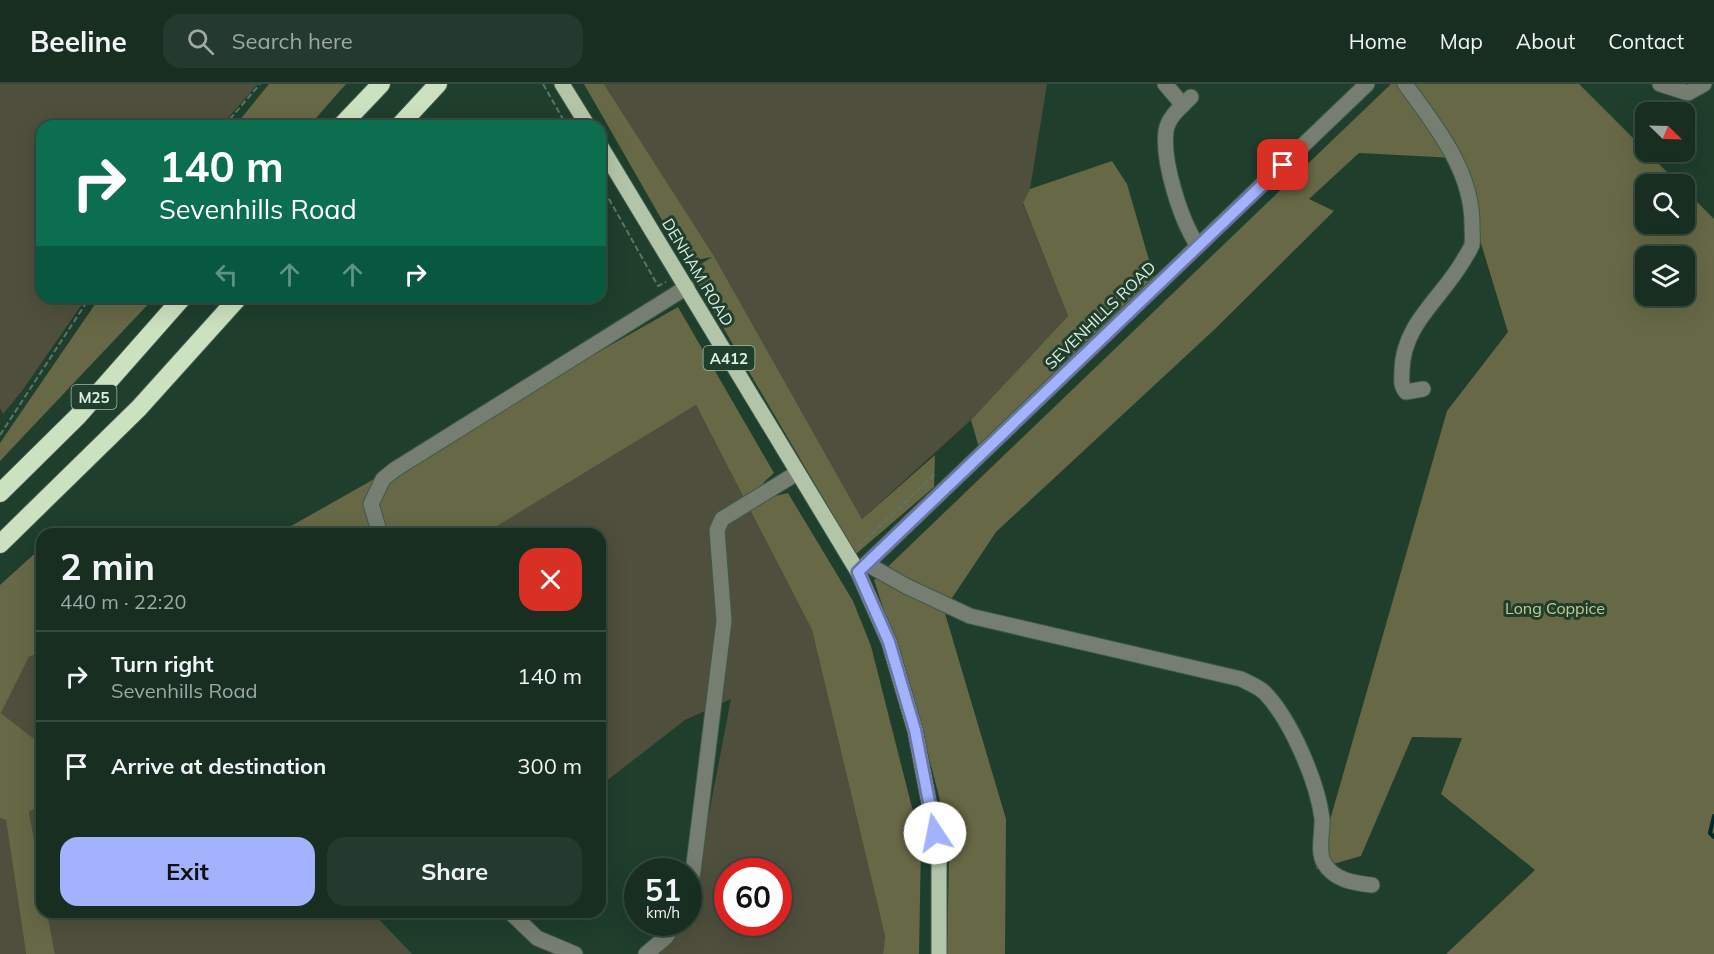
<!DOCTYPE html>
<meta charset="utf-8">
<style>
body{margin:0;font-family:Mulish,sans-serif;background:#243a2e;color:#f1f3f6;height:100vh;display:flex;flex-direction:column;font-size:22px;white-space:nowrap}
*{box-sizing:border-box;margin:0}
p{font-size:20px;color:#9ea8a5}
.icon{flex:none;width:33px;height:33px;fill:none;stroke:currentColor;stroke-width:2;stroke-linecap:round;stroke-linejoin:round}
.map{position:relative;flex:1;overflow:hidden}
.sheet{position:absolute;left:36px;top:444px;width:570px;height:390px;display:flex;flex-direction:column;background:#172e21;border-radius:18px;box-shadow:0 6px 24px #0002,0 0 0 2px #364a3f}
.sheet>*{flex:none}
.guide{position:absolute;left:36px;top:36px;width:570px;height:183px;border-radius:18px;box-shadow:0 6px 24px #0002,0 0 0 2px #364a3f;background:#0b6e4f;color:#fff;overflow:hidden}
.needle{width:39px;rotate:113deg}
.tools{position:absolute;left:1635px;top:18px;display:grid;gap:12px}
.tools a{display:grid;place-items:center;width:60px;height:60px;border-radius:12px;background:#172e21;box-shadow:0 6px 24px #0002,0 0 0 2px #364a3f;font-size:30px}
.speed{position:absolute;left:624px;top:774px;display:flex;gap:12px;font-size:30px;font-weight:700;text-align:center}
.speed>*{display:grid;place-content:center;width:78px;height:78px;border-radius:50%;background:#172e21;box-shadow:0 6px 24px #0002,0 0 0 2px #364a3f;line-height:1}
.speed small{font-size:15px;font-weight:400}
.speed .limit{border:9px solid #d22;background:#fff;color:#111}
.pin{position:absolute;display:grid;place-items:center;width:51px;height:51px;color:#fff;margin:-26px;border-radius:12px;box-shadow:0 3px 9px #0006}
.me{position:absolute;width:66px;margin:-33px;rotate:349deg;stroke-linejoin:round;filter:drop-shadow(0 0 4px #0008)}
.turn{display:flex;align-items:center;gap:21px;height:126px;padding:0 24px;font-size:27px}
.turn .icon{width:78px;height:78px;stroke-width:2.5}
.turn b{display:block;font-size:42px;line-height:51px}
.lanes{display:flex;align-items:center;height:57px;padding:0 24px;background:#0003;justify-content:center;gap:30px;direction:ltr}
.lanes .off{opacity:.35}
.round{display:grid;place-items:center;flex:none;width:63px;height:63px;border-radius:18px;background:#243a2e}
.head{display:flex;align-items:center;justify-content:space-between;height:102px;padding:0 24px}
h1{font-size:36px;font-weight:700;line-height:45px}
.cta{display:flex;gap:12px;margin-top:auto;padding:12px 24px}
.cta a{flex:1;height:69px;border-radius:18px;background:#a3b2fd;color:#111;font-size:24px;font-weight:700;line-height:69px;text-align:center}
.cta a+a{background:#243a2e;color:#f1f3f6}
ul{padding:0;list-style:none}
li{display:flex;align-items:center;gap:18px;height:90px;padding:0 24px;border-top:2px solid #364a3f}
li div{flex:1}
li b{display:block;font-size:22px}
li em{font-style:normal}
header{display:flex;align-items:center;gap:36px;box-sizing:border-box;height:84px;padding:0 30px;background:#172e21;border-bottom:2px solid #364a3f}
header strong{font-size:28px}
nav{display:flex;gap:33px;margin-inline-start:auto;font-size:21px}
.search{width:420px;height:54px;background:#243a2e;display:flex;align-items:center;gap:15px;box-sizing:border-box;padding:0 21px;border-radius:18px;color:#9ea8a5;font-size:22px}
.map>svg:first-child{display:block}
.green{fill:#4e4f3c;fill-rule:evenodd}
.forest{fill:#676846;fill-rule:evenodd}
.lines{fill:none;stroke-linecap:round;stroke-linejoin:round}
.stream{stroke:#04292c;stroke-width:4}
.minor-casing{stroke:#3d5a49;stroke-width:17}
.major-casing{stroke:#3d5a49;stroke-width:17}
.highway-casing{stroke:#3d5a49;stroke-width:20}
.path{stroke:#5b7666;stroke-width:2;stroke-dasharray:6 3;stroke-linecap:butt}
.minor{stroke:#757e70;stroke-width:15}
.major{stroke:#b3c5a9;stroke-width:15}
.highway{stroke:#cce1bf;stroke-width:18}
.route-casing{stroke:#6a74a4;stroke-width:15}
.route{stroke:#a3b2fd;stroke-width:10}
.labels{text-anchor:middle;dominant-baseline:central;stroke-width:6;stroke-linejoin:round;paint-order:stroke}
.shield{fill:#1f3e2c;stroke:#a3b9ab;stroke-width:1.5}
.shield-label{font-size:15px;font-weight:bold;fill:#dceee2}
.street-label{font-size:16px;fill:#dceee2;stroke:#1f3e2c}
.park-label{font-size:16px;fill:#c8ca8d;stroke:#1f3e2c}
</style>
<header>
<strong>Beeline</strong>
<div class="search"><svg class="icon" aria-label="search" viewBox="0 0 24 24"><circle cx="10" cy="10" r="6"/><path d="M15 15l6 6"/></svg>Search here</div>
<nav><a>Home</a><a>Map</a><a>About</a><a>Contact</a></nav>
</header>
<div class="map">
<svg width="1714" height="870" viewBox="0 0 1714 870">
<rect width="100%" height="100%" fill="#1f3e2c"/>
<g class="green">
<path d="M0 0H258L221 42H42V213H87L22 307 3 330 0 324Z"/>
<path d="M604 0H1047L1030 105 1023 120 1068 232 971 336 862 435 714 172Z"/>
<path d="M696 321 812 546 885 852 883 870H660L684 839 688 838 731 615 685 636 600 702V450H484ZM728 788H778V838H728Z"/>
<path d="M42 568V661L1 629 29 573Z"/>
<path d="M42 720V798L29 728Z"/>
<path d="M0 734 6 735 26 870H0Z"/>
<path d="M47 828H372L412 870H55Z"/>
</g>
<g class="forest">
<path d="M269 0H346L309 42H235Z"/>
<path d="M584 0H604L714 172 862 435 935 371 934 403 856 470 690 187 712 173 686 178Z"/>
<path d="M1391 0H1579L1679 100H1646V140H1684L1685 106 1714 135V870H1446L1535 786 1441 710 1462 654 1412 653 1361 772 1316 785 1447 327 1508 248 1455 74 1359 69 1309 115 1334 127 1215 245 996 448 944 526 1006 735 1005 870H947L949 777 944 732 918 631 874 496ZM1646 172H1684V212H1646Z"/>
<path d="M1112 77 1127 100 1154 193 979 364 971 336 1068 232 1023 119 1030 105Z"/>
<path d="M100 213H155L0 377V359Z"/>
<path d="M678 223 774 389 764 398 758 416 788 409 853 517 871 562 921 759 919 870H883L885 852 812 546 696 321 484 450H277Z"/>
<path d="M42 463V568L29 573 1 629 42 661V720L29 728 42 798V828H47L55 870H26L6 736 0 734V501Z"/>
</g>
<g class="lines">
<path class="stream" d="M1714 732 1710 749 1714 753"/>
<defs>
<g id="minor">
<path d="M1165 0 1183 21"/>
<path d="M1405 0C1436 42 1473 88 1472 142 1472 148 1473 155 1472 161 1470 166 1466 172 1463 177 1441 215 1403 240 1402 286 1402 295 1400 301 1406 308L1423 305"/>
<path d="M1660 0 1688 9 1704 0"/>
<path d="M1191 13C1181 23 1168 33 1166 47 1162 78 1181 137 1198 162"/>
<path d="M380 450 371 420 383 395 394 386 687 203"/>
<path d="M867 480 906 502 970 532 1241 595C1249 599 1259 603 1265 609 1291 636 1317 697 1322 734 1323 747 1317 768 1324 779 1334 796 1353 799 1372 801"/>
<path d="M858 488 1367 0"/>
<path d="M688 809 693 788 724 537 717 446 722 435 797 389"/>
<path d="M510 828 537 854 575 870"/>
<path d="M646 870 666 853 674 838"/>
</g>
<g id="major">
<path d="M562 0 588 42"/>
<path d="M600 61 858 488 889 558 915 646 939 770V870"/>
</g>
<g id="highway">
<path d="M341 42 381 0"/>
<path d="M399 42 438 0"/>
<path d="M0 409 78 332 183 213"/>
<path d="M0 460 139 324 239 213"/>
</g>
</defs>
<use href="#minor" class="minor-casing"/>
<use href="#major" class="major-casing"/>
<use href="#highway" class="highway-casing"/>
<g class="path">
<path d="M543 0 567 42"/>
<path d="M224 42 260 0"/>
<path d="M600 99 658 202 666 198"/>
<path d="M0 351 90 213"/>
<path d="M858 463 934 391 937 392"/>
</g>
<use href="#minor" class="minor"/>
<use href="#major" class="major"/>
<use href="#highway" class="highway"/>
</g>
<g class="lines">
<defs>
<path id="route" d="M935 749 915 646 889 558 858 488 1283 81"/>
</defs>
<use href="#route" class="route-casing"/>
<use href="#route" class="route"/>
</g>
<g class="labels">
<g class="shield">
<rect x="703.5" y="262" width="51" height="24" rx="4.5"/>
<rect x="71.5" y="301" width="45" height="24" rx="4.5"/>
</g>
<g class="shield-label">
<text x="729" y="274">A412</text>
<text x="94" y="313">M25</text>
</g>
<g class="street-label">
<text transform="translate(698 188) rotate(59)">DENHAM ROAD</text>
<text transform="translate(1100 231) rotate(-44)">SEVENHILLS ROAD</text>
</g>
<g class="park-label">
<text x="1555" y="524">Long Coppice</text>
</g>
</g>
</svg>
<div class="tools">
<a><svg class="needle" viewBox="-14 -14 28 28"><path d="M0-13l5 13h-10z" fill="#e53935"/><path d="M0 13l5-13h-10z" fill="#9ea8a5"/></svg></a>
<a><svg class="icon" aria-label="search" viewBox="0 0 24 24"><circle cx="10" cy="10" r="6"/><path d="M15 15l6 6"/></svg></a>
<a><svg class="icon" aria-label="layers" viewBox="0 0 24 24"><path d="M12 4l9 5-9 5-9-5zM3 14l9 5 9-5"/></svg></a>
</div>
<div class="speed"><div>51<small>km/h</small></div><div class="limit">60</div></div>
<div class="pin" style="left:1283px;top:81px;background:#d93025"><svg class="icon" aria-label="arrive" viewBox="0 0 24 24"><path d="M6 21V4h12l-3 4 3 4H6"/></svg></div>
<svg class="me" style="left:935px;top:749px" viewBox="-20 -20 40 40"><circle r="19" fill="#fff"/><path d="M0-13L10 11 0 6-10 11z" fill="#a3b2fd"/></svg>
<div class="guide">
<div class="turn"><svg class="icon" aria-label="right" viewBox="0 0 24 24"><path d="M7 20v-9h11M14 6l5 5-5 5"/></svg><div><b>140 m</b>Sevenhills Road</div></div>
<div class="lanes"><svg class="icon off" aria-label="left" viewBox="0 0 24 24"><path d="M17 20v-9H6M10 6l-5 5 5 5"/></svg><svg class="icon off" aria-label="ahead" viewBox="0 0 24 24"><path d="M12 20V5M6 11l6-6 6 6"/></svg><svg class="icon off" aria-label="ahead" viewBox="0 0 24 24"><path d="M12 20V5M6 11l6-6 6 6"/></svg><svg class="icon" aria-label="right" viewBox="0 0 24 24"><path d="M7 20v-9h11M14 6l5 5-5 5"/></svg></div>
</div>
<section class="sheet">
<div class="head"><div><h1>2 min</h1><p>440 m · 22:20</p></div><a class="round" style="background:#d93025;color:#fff"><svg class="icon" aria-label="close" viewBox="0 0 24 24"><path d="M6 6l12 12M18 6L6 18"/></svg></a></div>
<ul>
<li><svg class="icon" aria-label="right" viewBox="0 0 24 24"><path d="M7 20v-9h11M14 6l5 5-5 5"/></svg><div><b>Turn right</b><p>Sevenhills Road</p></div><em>140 m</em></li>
<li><svg class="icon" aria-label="arrive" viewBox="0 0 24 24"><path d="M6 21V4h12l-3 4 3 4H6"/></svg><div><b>Arrive at destination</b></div><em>300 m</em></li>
</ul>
<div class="cta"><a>Exit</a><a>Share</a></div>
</section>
</div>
